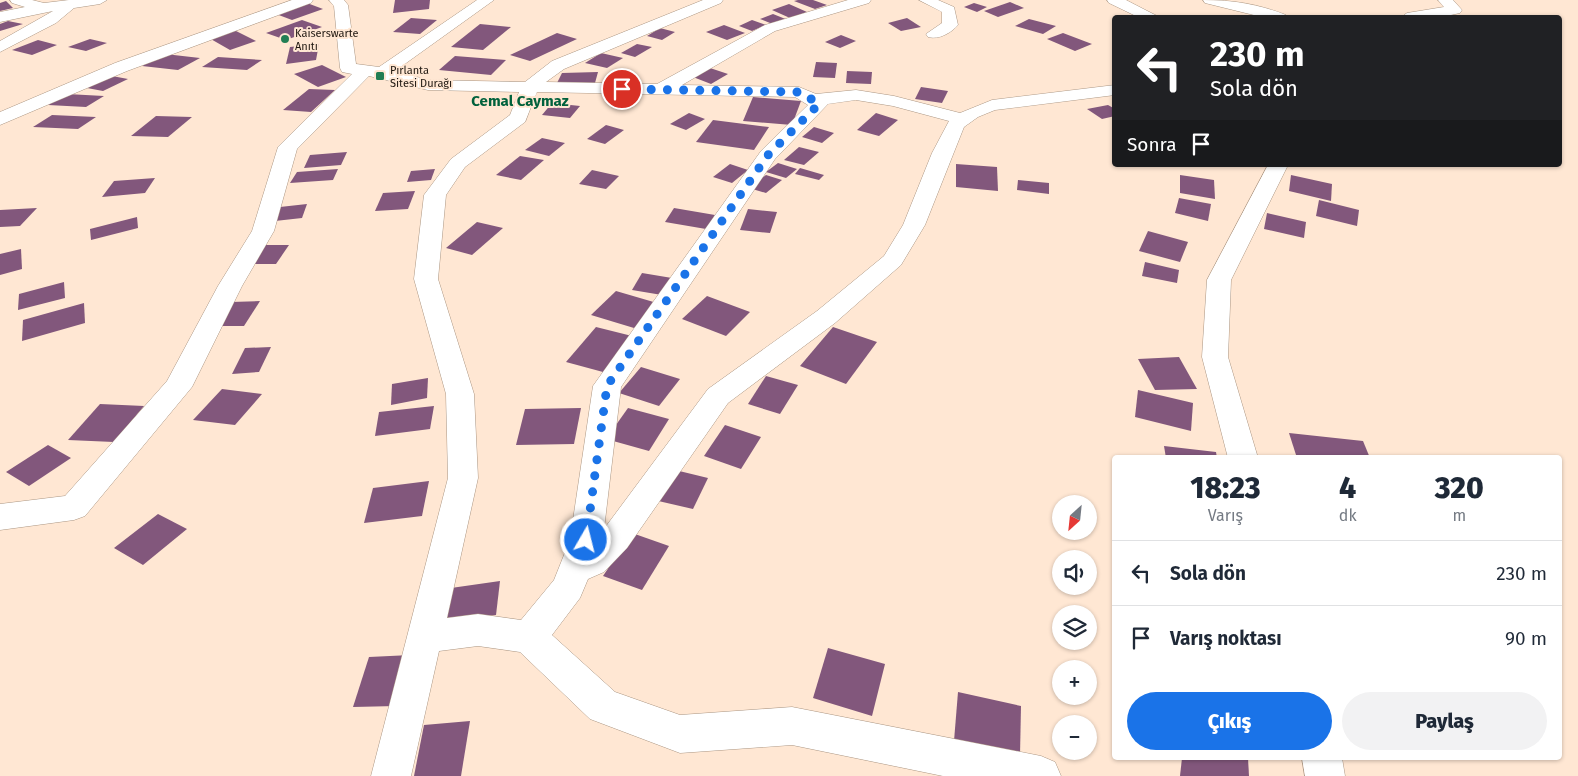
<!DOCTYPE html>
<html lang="tr">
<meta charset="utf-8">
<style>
body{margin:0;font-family:"Fira Sans",sans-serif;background:#f2f2f3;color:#1f2937;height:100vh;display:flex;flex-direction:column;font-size:19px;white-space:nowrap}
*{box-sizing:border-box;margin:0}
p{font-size:16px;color:#747a83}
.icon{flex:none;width:28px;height:28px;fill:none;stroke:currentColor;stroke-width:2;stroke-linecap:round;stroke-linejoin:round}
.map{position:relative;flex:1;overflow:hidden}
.sheet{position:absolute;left:1112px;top:455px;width:450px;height:305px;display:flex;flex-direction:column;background:#fff;border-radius:5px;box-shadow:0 1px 4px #0004}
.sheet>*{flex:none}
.guide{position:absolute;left:1112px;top:15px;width:450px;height:152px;border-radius:5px;box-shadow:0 1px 4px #0004;background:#202124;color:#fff;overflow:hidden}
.needle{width:32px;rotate:207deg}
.tools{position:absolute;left:1052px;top:495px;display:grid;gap:10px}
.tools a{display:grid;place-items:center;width:45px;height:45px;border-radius:50%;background:#fff;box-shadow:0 1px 4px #0004;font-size:25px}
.pin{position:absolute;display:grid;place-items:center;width:42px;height:42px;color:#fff;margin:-21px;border:2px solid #fff;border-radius:50%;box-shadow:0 1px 5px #0007}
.me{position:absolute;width:55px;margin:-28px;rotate:8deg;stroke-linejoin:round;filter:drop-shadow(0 0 4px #0008)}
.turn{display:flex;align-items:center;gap:18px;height:105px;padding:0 15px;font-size:22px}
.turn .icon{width:65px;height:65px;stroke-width:2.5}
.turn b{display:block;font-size:35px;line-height:42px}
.then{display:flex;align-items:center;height:48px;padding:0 15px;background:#0003;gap:10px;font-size:19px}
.eta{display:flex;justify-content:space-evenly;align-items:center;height:85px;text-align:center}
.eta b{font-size:30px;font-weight:800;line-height:35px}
.button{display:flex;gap:10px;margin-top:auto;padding:10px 15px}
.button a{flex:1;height:58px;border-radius:30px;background:#1a73e8;color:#fff;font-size:20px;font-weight:800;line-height:58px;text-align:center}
.button a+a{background:#f2f2f3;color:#1f2937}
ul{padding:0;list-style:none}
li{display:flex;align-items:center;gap:15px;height:65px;padding:0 15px;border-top:1px solid #e0e1e3}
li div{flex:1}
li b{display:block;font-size:19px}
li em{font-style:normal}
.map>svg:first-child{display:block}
.building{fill:#82577c}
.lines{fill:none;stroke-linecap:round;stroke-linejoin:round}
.minor-casing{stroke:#ab9683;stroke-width:1}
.minor{fill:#fff;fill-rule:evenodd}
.route{stroke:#1a73e8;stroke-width:9;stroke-dasharray:0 16.2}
.poi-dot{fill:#227e54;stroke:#ffe7d3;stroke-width:2}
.labels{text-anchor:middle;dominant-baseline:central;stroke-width:4;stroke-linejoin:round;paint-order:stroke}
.far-poi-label{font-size:11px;fill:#1e160f;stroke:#ffe7d3;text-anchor:start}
.far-district-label{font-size:15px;font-weight:bold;fill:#00613c;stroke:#ffe7d3}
</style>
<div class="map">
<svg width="1578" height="776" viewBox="0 0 1578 776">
<rect width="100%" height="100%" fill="#ffe7d3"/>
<g class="building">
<path d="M395 0H430L429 9 393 13Z"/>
<path d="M798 0H813L827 5 815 9 794 1Z"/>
<path d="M6 1 13 8 0 11V3Z"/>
<path d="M1010 2 1024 8 998 17 984 11Z"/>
<path d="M307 3 323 9 292 20 276 14Z"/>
<path d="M974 3 987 7 977 12 964 7Z"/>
<path d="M789 4 807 12 790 18 772 10Z"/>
<path d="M773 14 788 20 775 25 760 19Z"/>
<path d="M411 18 437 20 420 34 393 32Z"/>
<path d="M907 18 921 27 901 31 888 23Z"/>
<path d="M1029 19 1056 26 1043 34 1015 26Z"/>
<path d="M302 20 322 27 286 40 266 33Z"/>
<path d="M752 20 766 25 752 31 739 26Z"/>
<path d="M8 21 23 24 0 31V24Z"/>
<path d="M480 24 511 27 483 50 451 47Z"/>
<path d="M724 25 745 33 727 40 706 32Z"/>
<path d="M660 28 675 32 662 40 647 36Z"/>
<path d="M234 30 256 41 230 50 209 38Z"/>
<path d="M557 33 577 39 530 61 510 55Z"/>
<path d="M1063 33 1092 44 1075 51 1047 39Z"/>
<path d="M841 35 856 41 840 48 825 42Z"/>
<path d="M90 39 107 43 86 51 68 47Z"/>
<path d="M38 40 57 45 32 55 12 50Z"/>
<path d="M319 44 316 60 286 64 290 47Z"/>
<path d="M637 44 652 47 635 57 621 53Z"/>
<path d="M601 53 623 58 607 68 585 63Z"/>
<path d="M165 54 200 58 178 70 142 66Z"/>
<path d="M455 56 506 60 491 75 439 70Z"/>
<path d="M218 57 262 60 247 70 202 67Z"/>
<path d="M816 62 837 63 835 78 813 77Z"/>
<path d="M322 65 346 77 318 87 294 74Z"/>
<path d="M710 68 728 74 711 84 693 77Z"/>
<path d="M847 71 872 72 871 84 846 83Z"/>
<path d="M598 72 595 83H557L562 73Z"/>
<path d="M112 76 128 79 103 91 87 88Z"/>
<path d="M921 87 948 91 942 103 915 99Z"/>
<path d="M309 89 335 90 311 112 283 110Z"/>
<path d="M67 94 104 96 86 107 48 105Z"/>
<path d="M753 97 801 101 792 125 743 121Z"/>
<path d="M552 103 580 106 570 118 542 115Z"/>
<path d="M1108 105 1115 109V116L1102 119 1087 109Z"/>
<path d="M689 113 705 119 686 130 670 124Z"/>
<path d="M876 113 898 120 879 136 857 130Z"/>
<path d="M52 115 96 117 78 129 33 127Z"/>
<path d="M156 116 192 117 168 137 131 136Z"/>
<path d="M713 120 769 127 754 150 696 142Z"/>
<path d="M606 125 624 130 605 144 587 139Z"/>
<path d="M814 127 834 133 822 143 802 137Z"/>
<path d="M542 138 565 143 549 156 525 150Z"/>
<path d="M799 147 819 152 804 165 784 160Z"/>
<path d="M347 152 341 165 304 168 310 155Z"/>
<path d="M520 156 544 160 521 180 496 175Z"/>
<path d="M778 163 797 169 786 178 766 172Z"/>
<path d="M730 164 748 170 732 183 713 177Z"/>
<path d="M956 164 997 167 998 191 956 187Z"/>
<path d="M800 168 824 175 819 180 795 174Z"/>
<path d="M338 169 333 180 290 183 297 172Z"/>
<path d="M435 169 431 180 407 182 411 171Z"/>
<path d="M592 170 619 176 606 189 579 184Z"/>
<path d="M766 175 782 180 766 193 749 188Z"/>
<path d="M1180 175 1214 180 1215 199 1180 193Z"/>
<path d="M1291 175 1332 184 1331 201 1289 191Z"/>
<path d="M155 178 145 193 102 197 114 181Z"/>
<path d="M1018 180 1049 183V194L1017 190Z"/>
<path d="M415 191 408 209 375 211 383 193Z"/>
<path d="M1179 198 1211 204 1208 221 1175 213Z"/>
<path d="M1319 200 1359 210 1357 226 1316 216Z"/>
<path d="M307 204 302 218 275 221 280 207Z"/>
<path d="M37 208 20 226 0 227V210Z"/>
<path d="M674 208 715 215 706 229 665 222Z"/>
<path d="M748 209 777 212 770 233 740 230Z"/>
<path d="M1267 213 1306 222 1304 238 1264 229Z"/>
<path d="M137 217 138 228 91 240 90 229Z"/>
<path d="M477 222 503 228 472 255 446 248Z"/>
<path d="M1148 231 1188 242 1180 262 1139 251Z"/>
<path d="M262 245H289L276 264H248Z"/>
<path d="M21 249 22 269 0 275V254Z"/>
<path d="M1145 262 1179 270 1177 283 1142 276Z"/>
<path d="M642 273 678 279 668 296 632 290Z"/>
<path d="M64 282 65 298 18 310 19 294Z"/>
<path d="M616 291 657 303 634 328 591 315Z"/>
<path d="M707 296 750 312 726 336 682 319Z"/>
<path d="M260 301 244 326H214L231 302Z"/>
<path d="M84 303 85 323 22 341 23 320Z"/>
<path d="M596 327 632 336 603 372 566 362Z"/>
<path d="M833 327 877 342 846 384 800 366Z"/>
<path d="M271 347 259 372 232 374 245 348Z"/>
<path d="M1179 357 1197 389 1155 390 1138 359Z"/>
<path d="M641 367 680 379 659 406 619 393Z"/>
<path d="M766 376 798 385 780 414 748 404Z"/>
<path d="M428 378 427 398 391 405 392 384Z"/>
<path d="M222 389 262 394 235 425 193 420Z"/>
<path d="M1138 390 1193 403 1191 431 1135 417Z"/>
<path d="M100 404 144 406 114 442 68 440Z"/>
<path d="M434 406 430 429 375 436 379 412Z"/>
<path d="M581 408 574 444 516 445 525 409Z"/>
<path d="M628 408 669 419 649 451 606 439Z"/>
<path d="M725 425 761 437 741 469 704 456Z"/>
<path d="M1289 433 1363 441 1370 458H1297Z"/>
<path d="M48 445 71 458 29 486 6 472Z"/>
<path d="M1164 446 1216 452 1217 458H1166Z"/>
<path d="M671 469 708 478 693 509 654 500Z"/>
<path d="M429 481 422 516 364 523 373 488Z"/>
<path d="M158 514 187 529 143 565 114 548Z"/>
<path d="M632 533 669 546 642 590 603 576Z"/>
<path d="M500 581 496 615 446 621 451 588Z"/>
<path d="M828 648 885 664 872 716 813 698Z"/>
<path d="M411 655 396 706 353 707 369 657Z"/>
<path d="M958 692 1021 706 1020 755 954 741Z"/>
<path d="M470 721 461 776H414L424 725Z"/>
<path d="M1182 758H1248L1249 776H1180Z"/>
</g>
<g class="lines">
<defs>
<g id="minor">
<path d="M10 0H32L44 3 69 0H107L100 4 74 8 56 23 0 52V41L53 11 0 22V12L25 7 12 3Z"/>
<path d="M292 0H313L311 3 127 71 0 125V112L115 63Z"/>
<path d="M329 0H344L348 5 356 64 379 67 477 0H494L395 71 428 80 525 82 552 61 703 0H723L721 3 564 69 546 82 657 84 765 25 848 0H871L869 3 775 31 682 85 799 87 816 94 856 90 894 96 960 113 992 100 1115 85V95L995 110 978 117 964 127 925 225 901 265 835 323 728 403 627 548 604 572 588 579 580 598 552 635 615 692 680 715 792 707 1041 756 1055 762 1061 776H943L792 745 680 753 590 719 520 652 478 646 439 651 411 776H371L448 478 446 394 414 279 424 195 451 159 510 115 519 92 428 90 369 76 297 149 274 231 242 286 192 387 85 516 74 520 0 530V504L65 496 167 381 218 286 252 231 278 147 352 74 342 72 340 68 334 6ZM537 92 795 97 808 105 761 151 593 386 570 540 554 580 521 620 478 614 447 618 478 478 474 394 438 279 446 195 465 167 525 122ZM856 100 893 106 949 121 932 153 903 225 884 256 817 311 708 389 604 529 621 387 775 159 828 104Z"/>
<path d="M919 0H938L954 7 958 25C951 33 939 40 928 37L926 34 942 23V12Z"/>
<path d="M1107 0H1126L1161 18H1140L1109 3Z"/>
<path d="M1203 0C1233 0 1258 4 1286 15L1288 18H1266L1205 3Z"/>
<path d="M1438 0H1453L1462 10 1460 13 1437 18H1400L1407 13 1444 7Z"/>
<path d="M1268 165H1288L1231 280 1228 357 1258 458H1228L1202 357 1207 280Z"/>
<path d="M1302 758H1342L1345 776H1305Z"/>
</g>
</defs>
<use href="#minor" class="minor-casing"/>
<use href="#minor" class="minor"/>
</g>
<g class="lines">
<path class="route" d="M586 540 607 386 768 155 819 104 800 92 622 89"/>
</g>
<g class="poi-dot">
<circle cx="285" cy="39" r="5"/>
<rect x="375" y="71" width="10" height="10" rx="2.5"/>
</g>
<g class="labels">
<g class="far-poi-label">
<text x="295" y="33">Kaiserswarte<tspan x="295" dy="13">Anıtı</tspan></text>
<text x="390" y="70">Pırlanta<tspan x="390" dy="13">Sitesi Durağı</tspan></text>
</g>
<g class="far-district-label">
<text x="520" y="101">Cemal Caymaz</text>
</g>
</g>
</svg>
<div class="tools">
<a><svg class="needle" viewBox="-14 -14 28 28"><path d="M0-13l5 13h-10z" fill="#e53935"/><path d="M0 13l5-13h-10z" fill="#747a83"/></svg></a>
<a><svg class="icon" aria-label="sound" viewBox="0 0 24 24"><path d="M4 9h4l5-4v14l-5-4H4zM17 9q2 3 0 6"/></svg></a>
<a><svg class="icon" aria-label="layers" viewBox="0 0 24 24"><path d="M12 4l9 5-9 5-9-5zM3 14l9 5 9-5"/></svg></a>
<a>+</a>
<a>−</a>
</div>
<div class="pin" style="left:622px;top:89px;background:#d93025"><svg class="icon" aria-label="arrive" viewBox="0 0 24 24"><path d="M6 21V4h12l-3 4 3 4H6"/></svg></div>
<svg class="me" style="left:586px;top:540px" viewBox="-20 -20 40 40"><circle r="17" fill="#1a73e8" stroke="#fff" stroke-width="3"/><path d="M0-11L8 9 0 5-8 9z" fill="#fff"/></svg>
<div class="guide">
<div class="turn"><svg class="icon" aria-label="left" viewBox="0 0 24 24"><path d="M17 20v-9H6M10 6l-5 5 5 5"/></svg><div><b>230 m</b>Sola dön</div></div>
<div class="then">Sonra<svg class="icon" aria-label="arrive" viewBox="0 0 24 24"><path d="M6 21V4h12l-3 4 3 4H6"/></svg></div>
</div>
<section class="sheet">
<div class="eta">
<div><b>18:23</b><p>Varış</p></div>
<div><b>4</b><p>dk</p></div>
<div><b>320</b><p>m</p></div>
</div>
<ul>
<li><svg class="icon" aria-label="left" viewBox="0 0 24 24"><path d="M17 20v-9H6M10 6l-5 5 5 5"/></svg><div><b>Sola dön</b></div><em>230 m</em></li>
<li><svg class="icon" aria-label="arrive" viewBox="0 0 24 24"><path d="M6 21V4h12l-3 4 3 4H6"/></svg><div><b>Varış noktası</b></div><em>90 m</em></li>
</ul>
<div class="button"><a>Çıkış</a><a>Paylaş</a></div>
</section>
</div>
